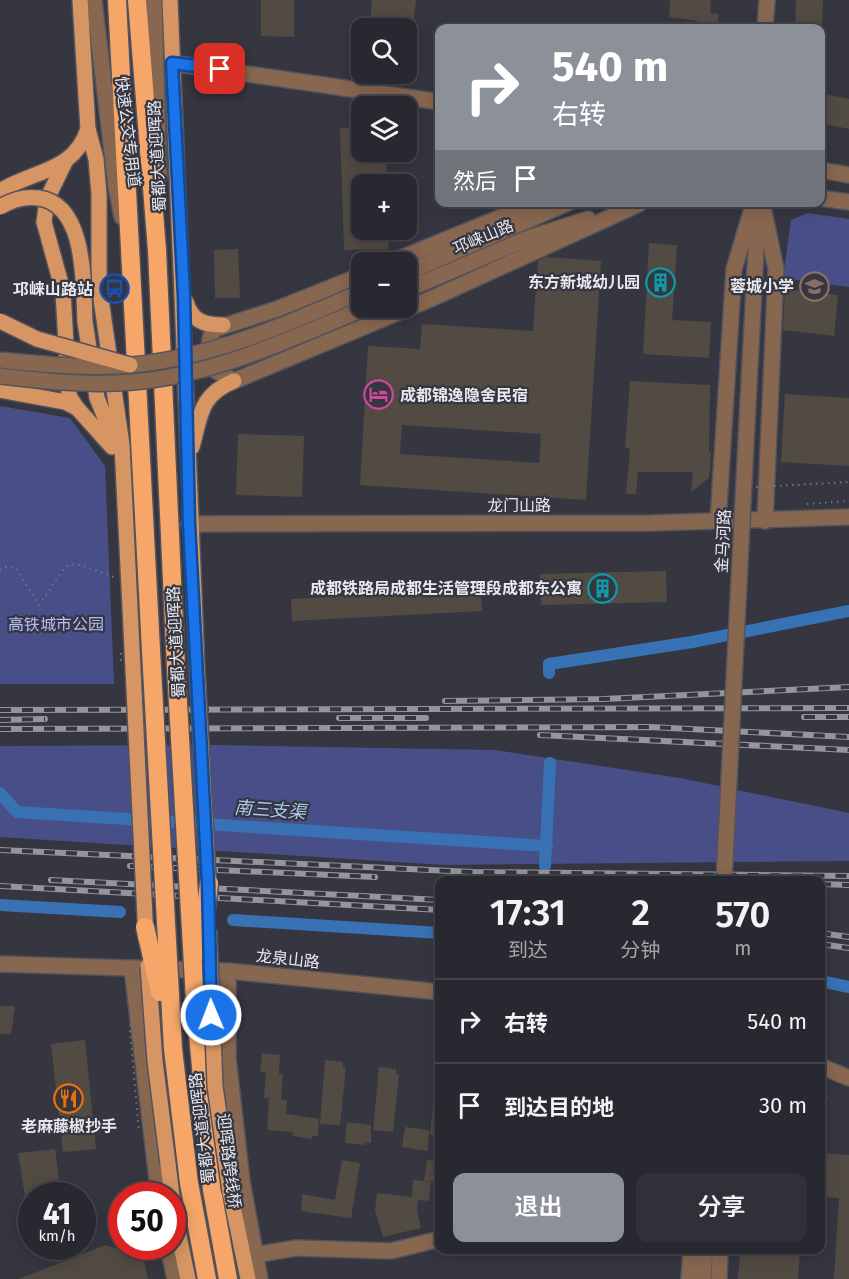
<!DOCTYPE html>
<html lang="zh">
<meta charset="utf-8">
<style>
body{margin:0;font-family:"Fira Sans","Noto Sans SC",sans-serif;background:#303038;color:#f1f3f6;height:100vh;display:flex;flex-direction:column;font-size:22px;white-space:nowrap}
*{box-sizing:border-box;margin:0}
p{font-size:20px;color:#a5a6ab}
.icon{flex:none;width:33px;height:33px;fill:none;stroke:currentColor;stroke-width:2;stroke-linecap:round;stroke-linejoin:round}
.map{position:relative;flex:1;overflow:hidden}
.details{position:absolute;left:435px;top:876px;width:390px;height:378px;display:flex;flex-direction:column;background:#282830;border-radius:12px;box-shadow:0 3px 15px #0003,0 0 0 2px #44444c}
.details>*{flex:none}
.top-card{position:absolute;left:435px;top:24px;width:390px;height:183px;border-radius:12px;box-shadow:0 3px 15px #0003,0 0 0 2px #44444c;background:#8c9099;color:#fff;overflow:hidden}
.tools{position:absolute;left:351px;top:18px;display:grid;gap:12px}
.tools a{display:grid;place-items:center;width:66px;height:66px;border-radius:12px;background:#282830;box-shadow:0 3px 15px #0003,0 0 0 2px #44444c;font-size:30px}
.speed{position:absolute;left:18px;top:1182px;display:flex;gap:12px;font-size:30px;font-weight:700;text-align:center}
.speed>*{display:grid;place-content:center;width:78px;height:78px;border-radius:50%;background:#282830;box-shadow:0 3px 15px #0003,0 0 0 2px #44444c;line-height:1}
.speed small{font-size:15px;font-weight:400}
.speed .limit{border:9px solid #d22;background:#fff;color:#111}
.pin{position:absolute;display:grid;place-items:center;width:51px;height:51px;color:#fff;margin:-26px;border-radius:12px;box-shadow:0 3px 9px #0006}
.me{position:absolute;width:66px;margin:-33px;rotate:359deg;stroke-linejoin:round;filter:drop-shadow(0 0 4px #0008)}
.turn{display:flex;align-items:center;gap:21px;height:126px;padding:0 18px;font-size:27px}
.turn .icon{width:78px;height:78px;stroke-width:2.5}
.turn b{display:block;font-size:42px;line-height:51px}
.then{display:flex;align-items:center;height:57px;padding:0 18px;background:#0003;gap:12px;font-size:22px}
.eta{display:flex;justify-content:space-evenly;align-items:center;height:102px;text-align:center}
.eta b{font-size:36px;font-weight:600;line-height:42px}
.primary-button{display:flex;gap:12px;margin-top:auto;padding:12px 18px}
.primary-button a{flex:1;height:69px;border-radius:12px;background:#8c9099;color:#fff;font-size:24px;font-weight:600;line-height:69px;text-align:center}
.primary-button a+a{background:#303038;color:#f1f3f6}
ul{padding:0;list-style:none}
li{display:flex;align-items:center;gap:18px;height:84px;padding:0 18px;border-top:2px solid #44444c}
li div{flex:1}
li b{display:block;font-size:22px}
li em{font-style:normal}
.map>svg:first-child{display:block}
.green{fill:#484e88}
.lines{fill:none;stroke-linecap:round;stroke-linejoin:round}
.canal{stroke:#3872b5;stroke-width:12}
.building{fill:#524b43;fill-rule:evenodd}
.minor-casing{stroke:#52535c;stroke-width:18}
.major-casing{stroke:#52535c;stroke-width:18}
.highway-casing{stroke:#52535c;stroke-width:21}
.path{stroke:#75767f;stroke-width:2;stroke-dasharray:1.5 4.5;stroke-linecap:butt}
.minor{stroke:#886750;stroke-width:15}
.major{stroke:#d79563;stroke-width:15}
.highway{stroke:#f6a669;stroke-width:18}
.rail-casing{stroke:#94959d;stroke-width:6}
.rail{stroke:#353640;stroke-width:4;stroke-dasharray:11;stroke-linecap:butt}
.minor-bridge-casing{stroke:#52535c;stroke-width:18;stroke-linecap:butt}
.major-bridge-casing{stroke:#52535c;stroke-width:18;stroke-linecap:butt}
.highway-bridge-casing{stroke:#52535c;stroke-width:21;stroke-linecap:butt}
.path-bridge{stroke:#75767f;stroke-width:2;stroke-dasharray:1.5 4.5;stroke-linecap:butt}
.minor-bridge{stroke:#886750;stroke-width:15}
.major-bridge{stroke:#d79563;stroke-width:15}
.highway-bridge{stroke:#f6a669;stroke-width:18}
.route-casing{stroke:#114b97;stroke-width:15}
.route{stroke:#1a73e8;stroke-width:10}
.labels{text-anchor:middle;dominant-baseline:central;stroke-width:4.5;stroke-linejoin:round;paint-order:stroke}
.street-label{font-size:16px;fill:#e8e9ef;stroke:#353640}
.poi-label{font-size:16px;font-weight:bold;fill:#e8e9ef;stroke:#353640;text-anchor:end}
.park-label{font-size:16px;fill:#b4befe;stroke:#353640}
.water-label{font-size:18px;font-style:italic;fill:#abc9ed;stroke:#353640}
</style>
<div class="map">
<svg width="849" height="1279" viewBox="0 0 849 1279">
<rect width="100%" height="100%" fill="#353640"/>
<g class="green">
<path d="M807 213 849 219V287L783 278 791 220Z"/>
<path d="M0 406 70 418 105 466 114 684H0Z"/>
<path d="M215 745 495 750 680 778 849 813V861L444 865 0 837V746Z"/>
</g>
<g class="lines">
<g class="canal">
<path d="M549 673V664L692 642 849 611"/>
<path d="M0 793 17 812 547 846"/>
<path d="M545 866 550 763"/>
<path d="M0 905 120 912"/>
<path d="M233 920 440 933"/>
<path d="M820 981 849 987"/>
</g>
</g>
<g class="building">
<path d="M261 0H294V37L261 36Z"/>
<path d="M372 0H416L413 28H370Z"/>
<path d="M670 0H711L710 13 719 14 717 28H697L698 21 669 17Z"/>
<path d="M796 0H823L822 28H795Z"/>
<path d="M820 93 849 99V129L820 123Z"/>
<path d="M362 127V152H386L387 184H362V230H388L389 249 344 250 340 128Z"/>
<path d="M649 243 677 245 672 320 711 322 709 358 643 354Z"/>
<path d="M238 249 240 298H215L214 250Z"/>
<path d="M546 257 601 261 586 500 360 485 368 346 420 349 422 324 533 331 538 261ZM402 425 541 434 539 463 400 454Z"/>
<path d="M785 289 838 295 834 336 783 330Z"/>
<path d="M630 381 710 385 709 451 711 452 709 478 691 492 693 472H638L636 494H626L630 449 625 448Z"/>
<path d="M785 394 849 398V466L781 462Z"/>
<path d="M238 434 304 436 302 497 236 495Z"/>
<path d="M666 571 667 602 541 605 540 574Z"/>
<path d="M481 589 482 611 292 621 291 599Z"/>
<path d="M0 1006H15L11 1034H0Z"/>
<path d="M85 1040 96 1149 63 1152 51 1044Z"/>
<path d="M262 1053 280 1055 279 1074H283L281 1100H287L286 1114 319 1119 318 1136H312V1139L292 1136 293 1132 267 1130 269 1098H264L266 1073 260 1072Z"/>
<path d="M325 1060 343 1062V1067L346 1068 340 1125 320 1124Z"/>
<path d="M379 1067 396 1069V1074H399L393 1132 373 1130Z"/>
<path d="M433 1104 440 1105V1136L430 1135Z"/>
<path d="M347 1122 371 1125V1143L365 1142V1145L345 1143Z"/>
<path d="M405 1127 429 1130 428 1151 402 1147Z"/>
<path d="M55 1149 61 1196H25L18 1153Z"/>
<path d="M820 1153 849 1155V1279H834L839 1198 820 1197Z"/>
<path d="M342 1160 360 1163 351 1218 301 1211 302 1194 335 1200Z"/>
<path d="M427 1160 440 1162V1182L424 1181Z"/>
<path d="M413 1180 431 1182 429 1201 418 1200 417 1211 421 1228 383 1237 375 1211 377 1193 412 1197Z"/>
<path d="M105 1245 143 1257 148 1279H19Z"/>
<path d="M740 1250H800L798 1279H738Z"/>
</g>
<g class="lines">
<defs>
<g id="minor">
<path d="M94 0 116 186 122 217"/>
<path d="M154 0 159 177"/>
<path d="M765 28 767 0"/>
<path d="M172 63 440 102"/>
<path d="M820 170 849 175"/>
<path d="M820 198 849 202"/>
<path d="M762 202 776 269 765 521"/>
<path d="M391 262 523 208 545 202"/>
<path d="M406 273 570 202"/>
<path d="M362 275 277 309 215 329C205 340 210 359 216 371L234 381 433 298 639 204"/>
<path d="M406 290 526 239 588 219"/>
<path d="M747 422 758 212"/>
<path d="M718 521 734 269 754 202"/>
<path d="M189 524 651 523 849 517"/>
<path d="M0 964 228 971 440 992"/>
<path d="M132 969 159 1196"/>
<path d="M228 971V1058L242 1181 260 1279"/>
<path d="M820 1066 849 1078"/>
<path d="M168 1246 175 1279"/>
<path d="M255 1255 296 1248 391 1251 440 1239"/>
<path d="M689 1279 691 1250"/>
<path d="M703 1279 705 1250"/>
<path d="M719 1279 720 1250"/>
</g>
<g id="major">
<path d="M80 0 88 129 96 159 99 195V285L122 445 133 669"/>
<path d="M170 0 197 668"/>
<path d="M66 160 47 199 44 222 63 291 69 396 77 408"/>
<path d="M0 191C34 170 74 172 88 129"/>
<path d="M186 302C192 321 204 325 223 325"/>
<path d="M85 322 97 398 116 445"/>
<path d="M0 390 65 402 77 408 112 447"/>
<path d="M192 447C201 414 200 395 234 381"/>
<path d="M168 1164 172 1196"/>
<path d="M230 1192 248 1279"/>
<path d="M172 1203 188 1279"/>
</g>
<g id="highway">
<path d="M117 0 152 669"/>
<path d="M137 0 157 250 176 668"/>
<path d="M195 1000 212 1190 228 1279"/>
<path d="M173 1049 189 1183 207 1279"/>
</g>
</defs>
<use href="#minor" class="minor-casing"/>
<use href="#major" class="major-casing"/>
<use href="#highway" class="highway-casing"/>
<g class="path">
<path d="M807 504 849 501"/>
<path d="M0 570 5 567 16 568 39 605C73 559 57 555 116 578"/>
<path d="M820 1088 828 1096 820 1099"/>
</g>
<use href="#minor" class="minor"/>
<use href="#major" class="major"/>
<use href="#highway" class="highway"/>
<defs>
<g id="rail">
<path d="M445 701 604 699 849 687"/>
<path d="M0 710 849 708"/>
<path d="M804 717H849"/>
<path d="M339 718H426"/>
<path d="M0 720 45 719"/>
<path d="M0 729 650 727 849 737"/>
<path d="M540 735 849 750"/>
<path d="M0 850 473 872 849 876"/>
<path d="M130 866 375 877"/>
<path d="M51 880 440 900"/>
<path d="M820 884 849 885"/>
<path d="M0 886 440 910"/>
<path d="M820 933 849 937"/>
<path d="M820 944 849 948"/>
</g>
</defs>
<use href="#rail" class="rail-casing"/>
<use href="#rail" class="rail"/>
<defs>
<g id="minor-bridge">
<path d="M0 360C43 364 89 369 132 365 213 357 288 324 361 292"/>
<path d="M0 376C44 381 89 386 133 382 215 375 290 339 365 308"/>
<path d="M724 880 747 422"/>
</g>
<g id="major-bridge">
<path d="M0 207C12 200 25 196 39 198 87 205 83 285 85 322"/>
<path d="M0 321 37 339 130 365"/>
<path d="M197 668 209 895"/>
<path d="M133 669 146 939"/>
<path d="M209 931 215 1086 230 1192"/>
<path d="M148 966 155 1061 168 1164"/>
</g>
<g id="highway-bridge">
<path d="M176 668 195 1000"/>
<path d="M152 669 173 1049"/>
<path d="M145 927 160 992"/>
<path d="M201 951 209 883"/>
</g>
</defs>
<use href="#minor-bridge" class="minor-bridge-casing"/>
<use href="#major-bridge" class="major-bridge-casing"/>
<use href="#highway-bridge" class="highway-bridge-casing"/>
<g class="path-bridge">
<path d="M756 487 849 482"/>
<path d="M121 653V663"/>
<path d="M136 989 130 1030 139 1132"/>
</g>
<use href="#minor-bridge" class="minor-bridge"/>
<use href="#major-bridge" class="major-bridge"/>
<use href="#highway-bridge" class="highway-bridge"/>
</g>
<g class="lines">
<defs>
<path id="route" d="M211 1015 208 883 189 524 184 296 172 63 220 69"/>
</defs>
<use href="#route" class="route-casing"/>
<use href="#route" class="route"/>
</g>
<defs>
<symbol id="building-ring" viewBox="-11 -11 22 22"><circle r="9.5" fill="#353640" stroke="#0f9aa8" stroke-width="1.5"/><path d="M-4-6H4V6H1V3H-1V6H-4ZM-2.5-4.3h1.7v1.8h-1.7ZM.8-4.3h1.7v1.8H.8ZM-2.5-1h1.7V.8h-1.7ZM.8-1h1.7V.8H.8Z" fill="#0f9aa8"/></symbol>
<symbol id="school-ring" viewBox="-11 -11 22 22"><circle r="9.5" fill="#353640" stroke="#8d6e63" stroke-width="1.5"/><path d="M0-5L7-2L0 1L-7-2ZM-4 1L0 2.5L4 1V4Q0 6-4 4Z" fill="#8d6e63"/></symbol>
<symbol id="bus-ring" viewBox="-11 -11 22 22"><circle r="9.5" fill="#353640" stroke="#1a4fb4" stroke-width="1.5"/><path d="M-5-6H5V4H4V6H2V4H-2V6H-4V4H-5ZM-3.5-4V0h7V-4ZM-3.5 1.2v1.5H-2V1.2ZM2 1.2v1.5H3.5V1.2Z" fill="#1a4fb4"/></symbol>
<symbol id="hotel-ring" viewBox="-11 -11 22 22"><circle r="9.5" fill="#353640" stroke="#d1479c" stroke-width="1.5"/><path d="M-6-4.5h1.5V1H6V5H4.5V3h-9V5H-6ZM-4 0a1.8 1.8 0 1 1 3.6 0ZM.5 0V-2.5h3Q6-2.5 6 0Z" fill="#d1479c"/></symbol>
<symbol id="restaurant-ring" viewBox="-11 -11 22 22"><circle r="9.5" fill="#353640" stroke="#e8710a" stroke-width="1.5"/><path d="M-5-6h1v4h1v-4h1v4h1v-4h1v5L-1.5 .5V6h-2V.5L-5-1ZM5-6V6H3V1.5H1.5Q1.5-4 5-6Z" fill="#e8710a"/></symbol>
</defs>
<g fill-rule="evenodd">
<use href="#building-ring" x="644" y="266" width="33" height="33"/>
<use href="#school-ring" x="798" y="270" width="33" height="33"/>
<use href="#bus-ring" x="98" y="272" width="33" height="33"/>
<use href="#hotel-ring" x="362" y="378" width="33" height="33"/>
<use href="#building-ring" x="586" y="572" width="33" height="33"/>
<use href="#restaurant-ring" x="52" y="1082" width="33" height="33"/>
</g>
<g class="labels">
<g class="street-label">
<text transform="translate(128 132) rotate(83)">快速公交专用道</text>
<text transform="translate(157 156) rotate(-93)">蜀都大道迎晖路</text>
<text transform="translate(483 237) rotate(-23)">邛崃山路</text>
<text x="519" y="505">龙门山路</text>
<text transform="translate(723 541) rotate(-87)">金马河路</text>
<text transform="translate(176 642) rotate(-93)">蜀都大道迎晖路</text>
<text transform="translate(288 959) rotate(6)">龙泉山路</text>
<text transform="translate(202 1128) rotate(-97)">蜀都大道迎晖路</text>
<text transform="translate(229 1161) rotate(83)">迎晖路跨线桥</text>
</g>
<g class="poi-label">
<text x="640" y="282">东方新城幼儿园</text>
<text x="794" y="286">蓉城小学</text>
<text x="93" y="289">邛崃山路站</text>
<text x="400" y="395" text-anchor="start">成都锦逸隐舍民宿</text>
<text x="582" y="588">成都铁路局成都生活管理段成都东公寓</text>
<text x="69" y="1126" text-anchor="middle">老麻藤椒抄手</text>
</g>
<g class="park-label">
<text x="56" y="624">高铁城市公园</text>
</g>
<g class="water-label">
<text transform="translate(270 810) rotate(4)">南三支渠</text>
</g>
</g>
</svg>
<div class="tools">
<a><svg class="icon" aria-label="search" viewBox="0 0 24 24"><circle cx="10" cy="10" r="6"/><path d="M15 15l6 6"/></svg></a>
<a><svg class="icon" aria-label="layers" viewBox="0 0 24 24"><path d="M12 4l9 5-9 5-9-5zM3 14l9 5 9-5"/></svg></a>
<a>+</a>
<a>−</a>
</div>
<div class="speed"><div>41<small>km/h</small></div><div class="limit">50</div></div>
<div class="pin" style="left:220px;top:69px;background:#d93025"><svg class="icon" aria-label="arrive" viewBox="0 0 24 24"><path d="M6 21V4h12l-3 4 3 4H6"/></svg></div>
<svg class="me" style="left:211px;top:1015px" viewBox="-20 -20 40 40"><circle r="17" fill="#1a73e8" stroke="#fff" stroke-width="3"/><path d="M0-11L8 9 0 5-8 9z" fill="#fff"/></svg>
<div class="top-card">
<div class="turn"><svg class="icon" aria-label="right" viewBox="0 0 24 24"><path d="M7 20v-9h11M14 6l5 5-5 5"/></svg><div><b>540 m</b>右转</div></div>
<div class="then">然后<svg class="icon" aria-label="arrive" viewBox="0 0 24 24"><path d="M6 21V4h12l-3 4 3 4H6"/></svg></div>
</div>
<section class="details">
<div class="eta">
<div><b>17:31</b><p>到达</p></div>
<div><b>2</b><p>分钟</p></div>
<div><b>570</b><p>m</p></div>
</div>
<ul>
<li><svg class="icon" aria-label="right" viewBox="0 0 24 24"><path d="M7 20v-9h11M14 6l5 5-5 5"/></svg><div><b>右转</b></div><em>540 m</em></li>
<li><svg class="icon" aria-label="arrive" viewBox="0 0 24 24"><path d="M6 21V4h12l-3 4 3 4H6"/></svg><div><b>到达目的地</b></div><em>30 m</em></li>
</ul>
<div class="primary-button"><a>退出</a><a>分享</a></div>
</section>
</div>
